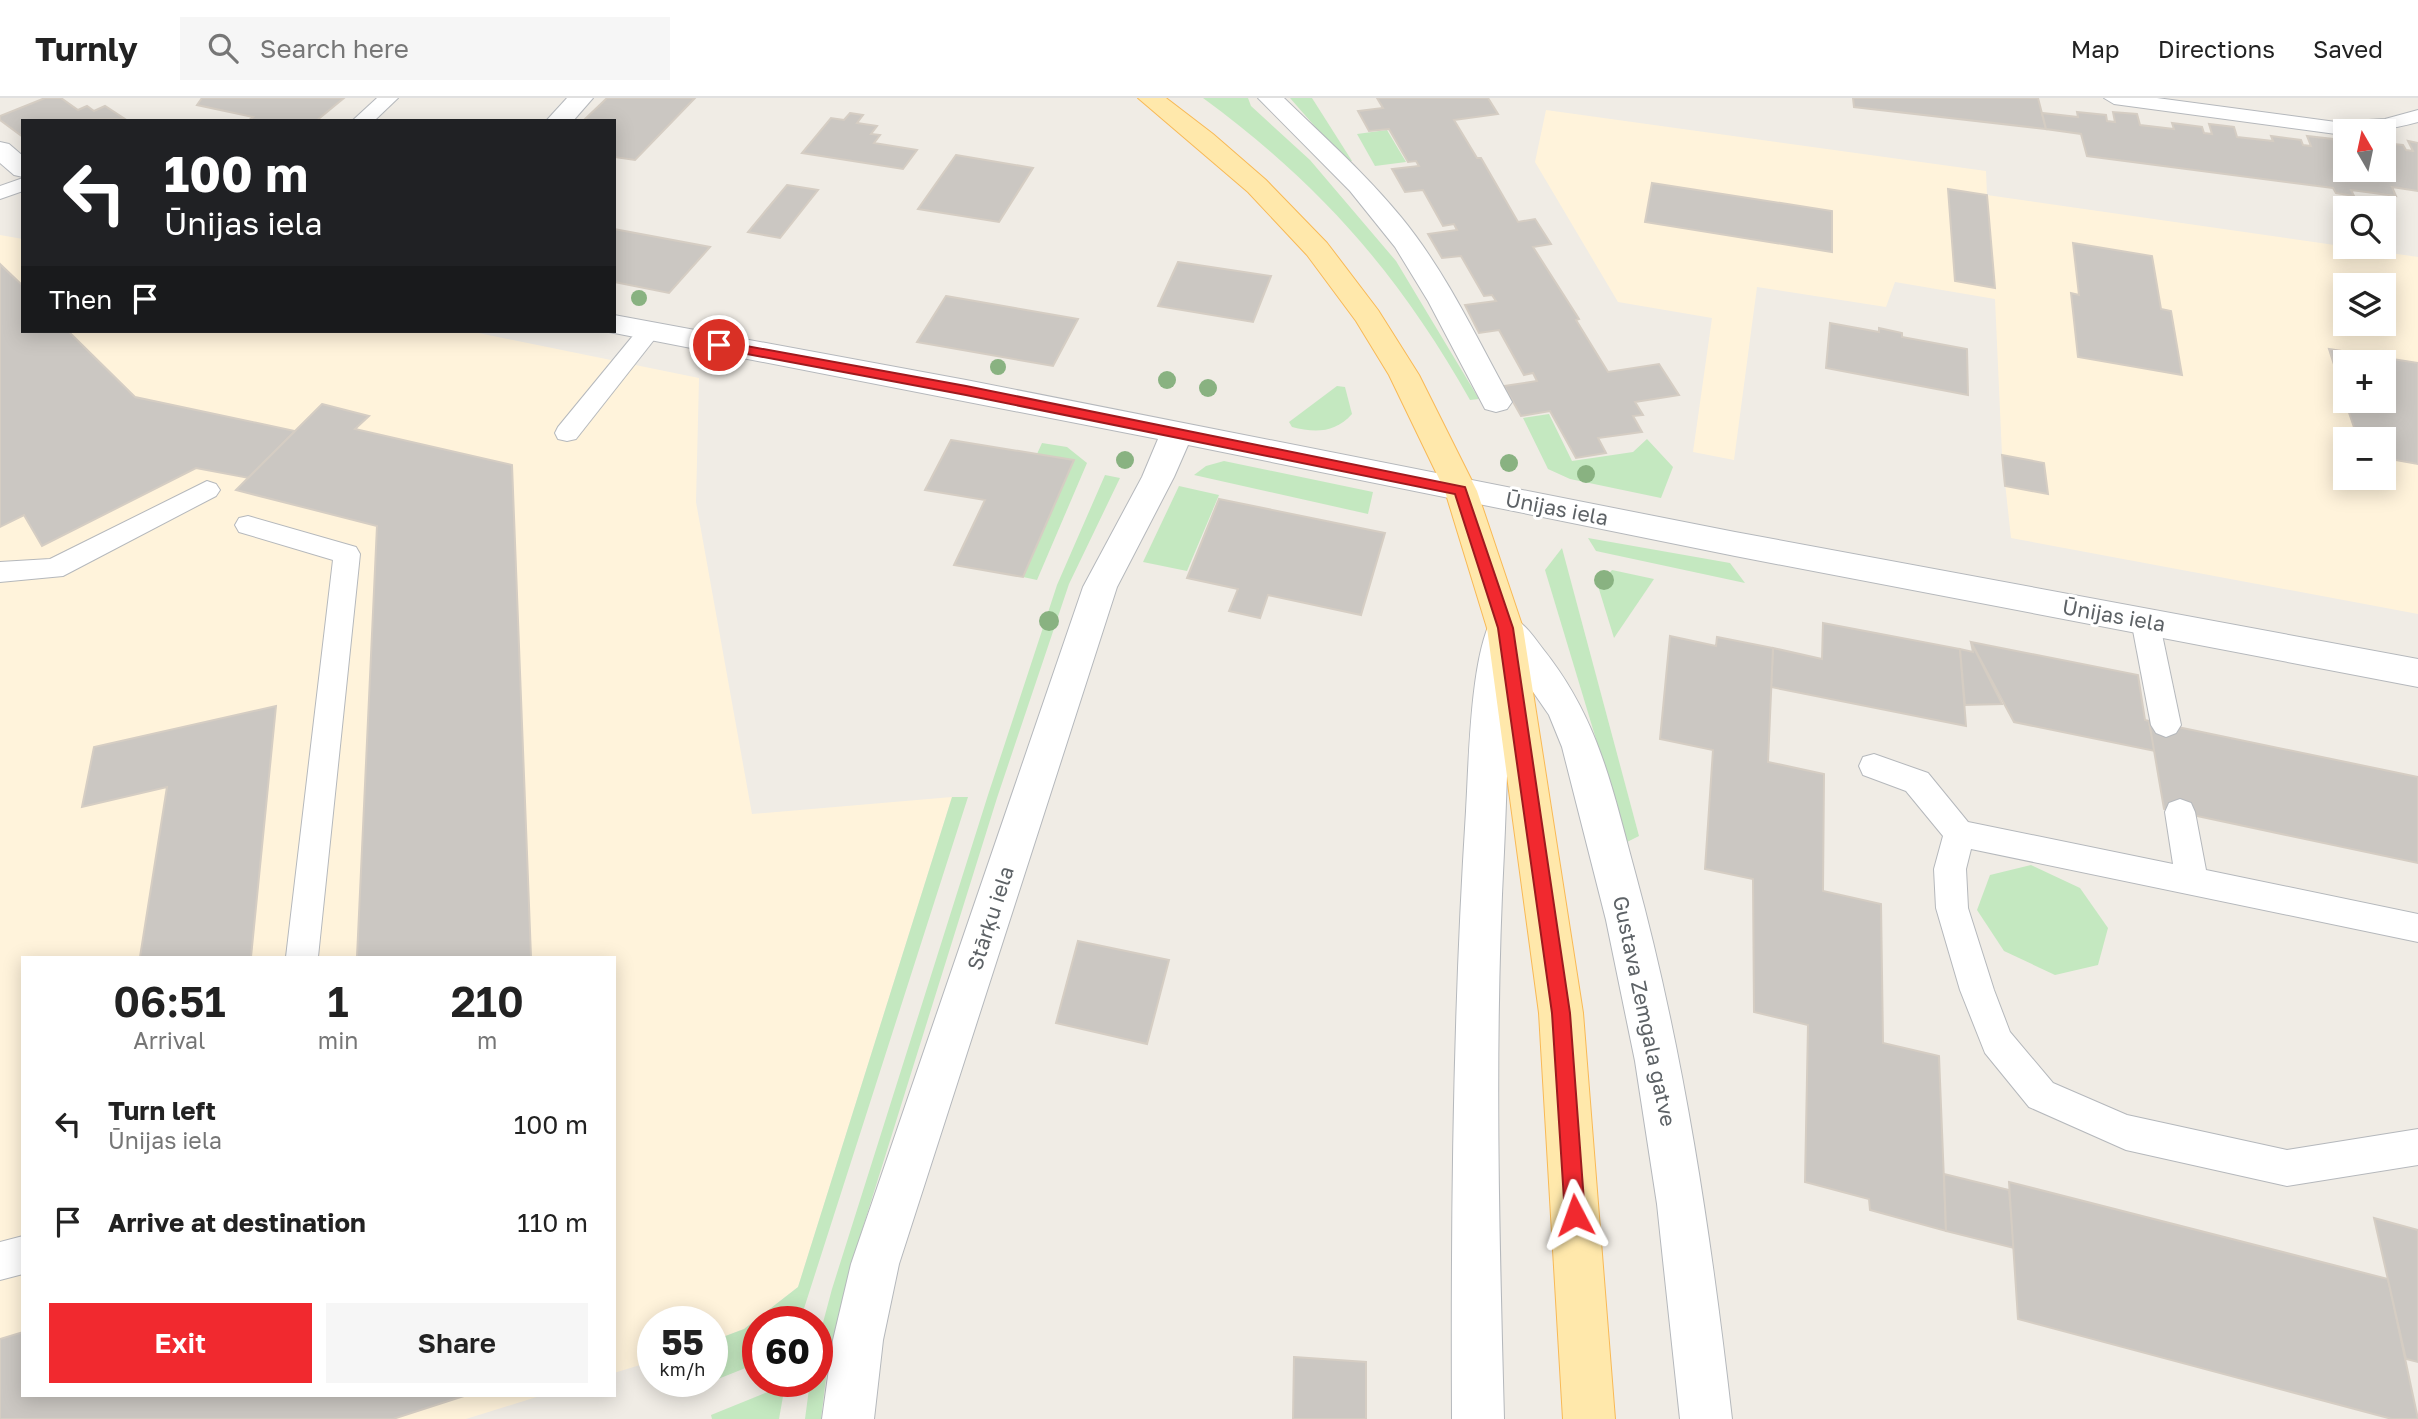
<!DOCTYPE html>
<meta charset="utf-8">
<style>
body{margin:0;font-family:"Golos Text",sans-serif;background:#f6f6f6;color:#222;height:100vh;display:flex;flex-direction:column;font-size:26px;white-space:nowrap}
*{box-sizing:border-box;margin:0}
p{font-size:23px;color:#767676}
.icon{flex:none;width:38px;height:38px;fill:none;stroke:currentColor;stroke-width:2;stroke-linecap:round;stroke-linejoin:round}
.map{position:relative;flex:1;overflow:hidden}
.details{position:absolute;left:21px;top:858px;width:595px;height:441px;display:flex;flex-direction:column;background:#fff;border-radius:0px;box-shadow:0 4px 18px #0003}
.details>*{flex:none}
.guide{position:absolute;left:21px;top:21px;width:595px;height:214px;border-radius:0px;box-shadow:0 4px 18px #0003;background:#202124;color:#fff;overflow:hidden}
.needle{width:46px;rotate:351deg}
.tools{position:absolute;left:2333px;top:21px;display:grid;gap:14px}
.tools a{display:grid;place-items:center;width:63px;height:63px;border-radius:0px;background:#fff;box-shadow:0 4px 18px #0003;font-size:35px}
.speed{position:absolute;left:637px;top:1208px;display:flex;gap:14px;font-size:35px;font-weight:700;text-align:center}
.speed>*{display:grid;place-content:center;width:91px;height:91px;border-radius:50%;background:#fff;box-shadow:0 4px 18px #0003;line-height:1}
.speed small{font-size:18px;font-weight:400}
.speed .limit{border:10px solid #d22;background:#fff;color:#111}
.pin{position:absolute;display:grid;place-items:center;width:60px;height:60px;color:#fff;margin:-30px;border:4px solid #fff;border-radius:50%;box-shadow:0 2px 7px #0007}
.me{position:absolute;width:77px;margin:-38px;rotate:356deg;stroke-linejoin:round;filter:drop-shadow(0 0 5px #0008)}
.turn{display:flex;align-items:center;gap:24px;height:147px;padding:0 28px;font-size:32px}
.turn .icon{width:91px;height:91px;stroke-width:2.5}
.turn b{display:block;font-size:49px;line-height:60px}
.then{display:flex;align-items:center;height:66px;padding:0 28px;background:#0003;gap:14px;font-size:26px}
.eta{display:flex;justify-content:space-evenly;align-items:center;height:119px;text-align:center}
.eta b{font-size:42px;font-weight:600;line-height:49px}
.primary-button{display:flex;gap:14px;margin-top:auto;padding:14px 28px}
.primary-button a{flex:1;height:80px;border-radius:0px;background:#f1292f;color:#fff;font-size:28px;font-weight:600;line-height:80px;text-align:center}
.primary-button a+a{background:#f6f6f6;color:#222}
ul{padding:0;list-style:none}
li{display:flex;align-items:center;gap:21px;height:98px;padding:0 28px}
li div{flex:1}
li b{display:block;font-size:26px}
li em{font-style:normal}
header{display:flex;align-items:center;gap:42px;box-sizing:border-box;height:98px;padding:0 35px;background:#fff;border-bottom:2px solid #e0e0e0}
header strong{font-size:33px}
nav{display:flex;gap:38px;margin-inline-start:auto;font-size:24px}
.search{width:490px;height:63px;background:#f6f6f6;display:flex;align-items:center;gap:18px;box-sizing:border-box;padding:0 24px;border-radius:0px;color:#767676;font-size:26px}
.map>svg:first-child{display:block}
.commercial{fill:#fff3db;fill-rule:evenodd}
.green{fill:#c4e8c0}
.building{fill:#cbc7c2;stroke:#d5cdc3;stroke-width:2}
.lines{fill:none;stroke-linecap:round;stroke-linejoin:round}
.service-casing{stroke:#b5b8bc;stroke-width:2}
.minor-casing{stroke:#b5b8bc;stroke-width:2}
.primary-casing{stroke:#f8b956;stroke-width:2}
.service{fill:#fff;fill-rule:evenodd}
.minor{fill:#fff;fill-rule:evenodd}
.primary{fill:#ffe8ab;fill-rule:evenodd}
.tree{fill:#89b281}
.route{fill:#f1292f;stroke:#9d1b1f;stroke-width:2}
.labels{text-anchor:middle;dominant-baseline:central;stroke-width:6;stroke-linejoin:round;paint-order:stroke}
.street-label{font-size:21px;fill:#5d6266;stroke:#fff}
</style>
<header>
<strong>Turnly</strong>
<div class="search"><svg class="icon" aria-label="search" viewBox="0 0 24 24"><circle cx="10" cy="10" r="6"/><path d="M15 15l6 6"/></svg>Search here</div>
<nav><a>Map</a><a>Directions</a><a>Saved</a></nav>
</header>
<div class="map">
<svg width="2418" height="1321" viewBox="0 0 2418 1321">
<rect width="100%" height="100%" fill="#f0ece5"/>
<g class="commercial">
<path d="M1546 12 1986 73 1987 97 2418 159V516L2011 440 2002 357 1995 201 1895 184 1886 209 1757 189 1734 362 1693 354 1712 220 1618 204 1535 64ZM2345 187H2384V226H2345ZM2345 264H2384V303H2345ZM2345 341H2384V380H2345Z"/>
<path d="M0 137 23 141V233H469L699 280 696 404 752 716 952 699 798 1189 744 1231 712 1243V1223H653V1263L614 1275V859H23V1297H543L466 1321H0Z"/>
</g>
<g class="green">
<path d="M1203 0H1248L1251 8 1310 62 1396 163 1479 301 1470 302C1399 176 1320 86 1203 0Z"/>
<path d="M1290 0H1312L1352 63 1346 64Z"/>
<path d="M1387 32 1406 64 1375 68 1357 36Z"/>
<path d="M1337 288 1345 289 1352 316C1335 335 1315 335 1292 329L1289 324Z"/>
<path d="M1549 316 1572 363 1633 354 1647 341 1673 369 1661 400 1570 381 1548 371 1523 320Z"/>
<path d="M1042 345 1067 349 1087 365 1037 482 1023 479 1073 362 1037 356Z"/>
<path d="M1224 363 1373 394 1368 416 1194 377 1206 368Z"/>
<path d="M1105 377 1120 380 1069 486 997 700 854 1158 827 1272 821 1321H805L810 1283H817V1247L832 1191 988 697 1057 487Z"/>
<path d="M1179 388 1219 397 1187 473 1143 464Z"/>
<path d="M1588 440 1730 465 1745 485 1596 453Z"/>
<path d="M1562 450 1639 738 1627 744 1545 472Z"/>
<path d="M1612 472 1654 481 1614 540 1598 488Z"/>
<path d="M952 699H968L800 1223H758V1265L708 1285 712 1283V1243L744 1231 798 1189Z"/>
<path d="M2031 767 2080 790 2108 830 2098 867 2055 877 2004 853 1977 812 1990 777Z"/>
<path d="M785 1287 779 1321H712L711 1317Z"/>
</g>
<g class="building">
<path d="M45 0H61L78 12 87 8 94 13 105 8 125 21 23 23V39L0 22V18Z"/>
<path d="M202 0H344L316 23H248L253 19 197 7Z"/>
<path d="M607 0H695L635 62 614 59V23H583Z"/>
<path d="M1377 0H1488L1498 16 1454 22 1477 60H1481L1518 124 1535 121 1551 146 1533 149 1579 221 1576 222 1608 274 1659 266 1679 297 1635 304 1643 317 1633 318 1642 334 1598 340 1606 355 1576 360 1550 313 1521 318 1504 288 1537 283 1533 275 1524 277 1499 232 1479 235 1465 207 1496 203 1492 197 1484 198 1461 158 1442 160 1428 136 1457 132 1454 126 1443 128 1423 92 1405 94 1392 71 1419 68 1416 63 1408 64 1389 31 1369 33 1358 13 1383 10Z"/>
<path d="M1853 0H2038L2046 31 1854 9Z"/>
<path d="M2077 14 2106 17 2107 23 2115 24 2113 14 2137 16 2140 27 2174 31 2172 25 2202 29 2204 35 2212 36 2209 26 2234 29 2237 39 2273 43 2271 38 2301 42 2303 47 2311 48 2307 38 2333 41 2337 51 2345 52V72H2384V45L2403 47 2406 52 2413 53 2408 43 2418 45V93L2392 89 2396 98 2351 92 2354 98 2336 95 2333 90 2087 58 2081 36 2046 31 2042 15 2078 19Z"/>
<path d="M850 15 863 17 857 25 877 28 871 36 880 37 874 45 917 52 903 71 802 55 831 20 844 22Z"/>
<path d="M956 57 1033 70 999 124 918 111Z"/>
<path d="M1652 85 1832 113V154L1645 124Z"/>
<path d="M787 87 818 92 780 140 748 134Z"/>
<path d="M1948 91 1987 97 1995 190 1955 183Z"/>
<path d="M614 131 710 149 669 195 614 184Z"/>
<path d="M2073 145 2152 158 2161 211 2171 213 2182 277 2078 259 2071 195 2079 197Z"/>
<path d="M1178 164 1271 178 1253 224 1158 208Z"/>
<path d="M0 166 23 188V233H68L135 299 295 333 249 380 196 370 42 448 24 417 0 429Z"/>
<path d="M946 198 1078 221 1053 268 917 244Z"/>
<path d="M1830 225 1879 234V230L1902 235V239L1967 251 1968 297 1826 270Z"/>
<path d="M2329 251 2418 265V366L2384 360V341H2358L2345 303H2384V264H2345V301Z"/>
<path d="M322 306 369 318 355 331 512 367 531 859H357L377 428 236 392Z"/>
<path d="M951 342 1074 362 1023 479 954 467 985 402 925 392Z"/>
<path d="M2002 357 2044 365 2048 396 2005 388Z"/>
<path d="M1219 401 1385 435 1361 517 1268 497 1260 520 1229 513 1238 491 1187 480Z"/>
<path d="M1823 525 1960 551 1966 628 1771 589 1773 550 1822 561Z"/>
<path d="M1670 538 1716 548 1717 539 1773 550 1768 664 1824 676 1823 793 1881 806 1883 945 1939 958 1946 1133 1870 1112 1869 1101 1805 1084 1808 927 1754 914 1753 781 1705 771 1713 652 1660 641Z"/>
<path d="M1971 544 2002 606 1965 607 1960 551 1973 554Z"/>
<path d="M1971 544 2138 577 2145 622 2149 623 2155 653 2014 624Z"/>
<path d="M276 608 251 859H140L167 689 82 709 94 649Z"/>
<path d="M2149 623 2418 679V765L2164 711Z"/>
<path d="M1078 843 1169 862 1147 946 1056 925Z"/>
<path d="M1944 1076 2009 1092 2014 1150 1946 1133Z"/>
<path d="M2009 1084 2388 1181 2418 1321H2392L2018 1221Z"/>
<path d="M2374 1120 2418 1132V1264L2406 1261Z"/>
<path d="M23 1234V1297H467L393 1321H0V1241Z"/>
<path d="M1294 1259 1366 1264V1321H1293Z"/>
</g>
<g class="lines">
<defs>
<g id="service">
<path d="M377 0H398L374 23H352Z"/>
<path d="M2104 0H2157L2336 24 2385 21 2418 12V24C2390 32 2362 34 2336 36L2114 6Z"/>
<path d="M23 80V93L0 101V88Z"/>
<path d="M649 226 657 228 660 233 657 238 576 341 567 343 558 341 555 335 558 329 641 228Z"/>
<path d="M207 383 216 386 220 392 216 398 63 478 0 484V464L50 461Z"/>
<path d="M248 418 356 449 360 456 318 859H286L333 462 239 434 235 427 239 420Z"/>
<path d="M2145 512 2155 515 2159 522 2181 627 2176 635 2166 639 2156 635 2151 627 2131 522 2135 515Z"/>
<path d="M1874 656 1928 675 1968 724 2173 766 2165 714 2169 705 2180 701 2191 705 2195 714 2206 772 2418 816V844L1971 751 1966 771 1968 810 1994 892 2010 934 2053 985 2127 1017 2287 1052 2418 1031V1067L2287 1088 2126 1052 2029 1009 1985 955 1960 892 1936 810 1934 771 1943 738 1906 693 1863 677 1859 668 1863 659Z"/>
<path d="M23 1138V1176L0 1182V1144Z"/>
</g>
<g id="minor">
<path d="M567 0H593L573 23H546Z"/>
<path d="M1258 0H1284C1324 39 1366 76 1401 119 1447 175 1477 241 1512 304L1507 311 1496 314 1485 311 1428 203 1395 149 1350 93Z"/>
<path d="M0 44 9 46 23 58V79L14 77 0 65Z"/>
<path d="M614 217 966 282 1735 434 2418 561V589L1735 458 1188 347 1174 379 1117 489 899 1166 883 1242 874 1321H822L833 1242 851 1166 1083 489 1142 379 1158 341 604 233H614Z"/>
<path d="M1505 516C1523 522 1532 537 1543 551 1599 621 1612 690 1635 774 1684 953 1711 1136 1732 1321H1680L1657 1106 1635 963 1606 822 1562 649 1549 617 1516 569C1507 630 1507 692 1504 754 1494 943 1499 1132 1504 1321H1452C1451 1118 1453 916 1466 713 1469 663 1470 562 1492 520Z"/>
</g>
<path id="primary" d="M1138 0H1166L1213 36 1266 82 1327 145 1378 212 1419 277 1477 393 1523 530 1583 915 1615 1321H1563L1539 915 1487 530 1445 393 1389 277 1356 223 1307 157 1248 94Z"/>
</defs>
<use href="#service" class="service-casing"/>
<use href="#minor" class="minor-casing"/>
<use href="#primary" class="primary-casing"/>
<use href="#service" class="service"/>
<use href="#minor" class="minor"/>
<use href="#primary" class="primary"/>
</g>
<g class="tree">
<circle cx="639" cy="200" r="8"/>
<circle cx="998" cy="269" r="8"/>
<circle cx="1167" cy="282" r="9"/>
<circle cx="1208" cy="290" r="9"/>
<circle cx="1125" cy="362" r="9"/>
<circle cx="1509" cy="365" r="9"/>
<circle cx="1586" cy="376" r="9"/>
<circle cx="1604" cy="482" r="10"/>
<circle cx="1049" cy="523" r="10"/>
</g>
<path class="route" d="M719 243 966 288 1465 389 1513 530 1570 915 1585 1117 1582 1124 1575 1127 1568 1124 1565 1117 1552 915 1498 530 1455 396 966 297 715 250V244Z"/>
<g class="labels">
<g class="street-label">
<text transform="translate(1557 410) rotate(11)">Ūnijas iela</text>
<text transform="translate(2114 517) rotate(10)">Ūnijas iela</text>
<text transform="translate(990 820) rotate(-72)">Stārķu iela</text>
<text transform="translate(1645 913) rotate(78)">Gustava Zemgala gatve</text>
</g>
</g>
</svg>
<div class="tools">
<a><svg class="needle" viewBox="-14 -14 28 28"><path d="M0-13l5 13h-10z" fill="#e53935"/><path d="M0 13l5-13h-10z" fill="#767676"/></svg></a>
<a><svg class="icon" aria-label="search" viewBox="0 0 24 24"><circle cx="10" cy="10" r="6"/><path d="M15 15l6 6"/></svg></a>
<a><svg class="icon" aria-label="layers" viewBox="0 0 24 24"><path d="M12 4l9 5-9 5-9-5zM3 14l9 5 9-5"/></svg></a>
<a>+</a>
<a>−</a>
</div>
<div class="speed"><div>55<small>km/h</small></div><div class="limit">60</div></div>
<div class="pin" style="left:719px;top:247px;background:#d93025"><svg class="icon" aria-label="arrive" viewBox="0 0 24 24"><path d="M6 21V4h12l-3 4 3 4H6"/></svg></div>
<svg class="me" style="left:1575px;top:1117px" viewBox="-20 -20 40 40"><path d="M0-17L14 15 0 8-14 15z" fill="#f1292f" stroke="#fff" stroke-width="4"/></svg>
<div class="guide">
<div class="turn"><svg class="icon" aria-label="left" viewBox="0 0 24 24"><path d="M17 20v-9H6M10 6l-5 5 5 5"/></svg><div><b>100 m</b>Ūnijas iela</div></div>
<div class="then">Then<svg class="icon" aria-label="arrive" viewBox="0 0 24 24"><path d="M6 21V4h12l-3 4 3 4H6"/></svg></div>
</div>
<section class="details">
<div class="eta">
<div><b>06:51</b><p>Arrival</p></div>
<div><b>1</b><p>min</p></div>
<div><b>210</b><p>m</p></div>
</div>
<ul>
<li><svg class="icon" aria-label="left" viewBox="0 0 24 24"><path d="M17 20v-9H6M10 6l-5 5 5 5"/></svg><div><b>Turn left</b><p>Ūnijas iela</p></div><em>100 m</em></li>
<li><svg class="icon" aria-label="arrive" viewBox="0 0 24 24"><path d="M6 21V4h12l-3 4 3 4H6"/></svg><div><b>Arrive at destination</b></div><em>110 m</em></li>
</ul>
<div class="primary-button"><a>Exit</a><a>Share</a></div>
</section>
</div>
